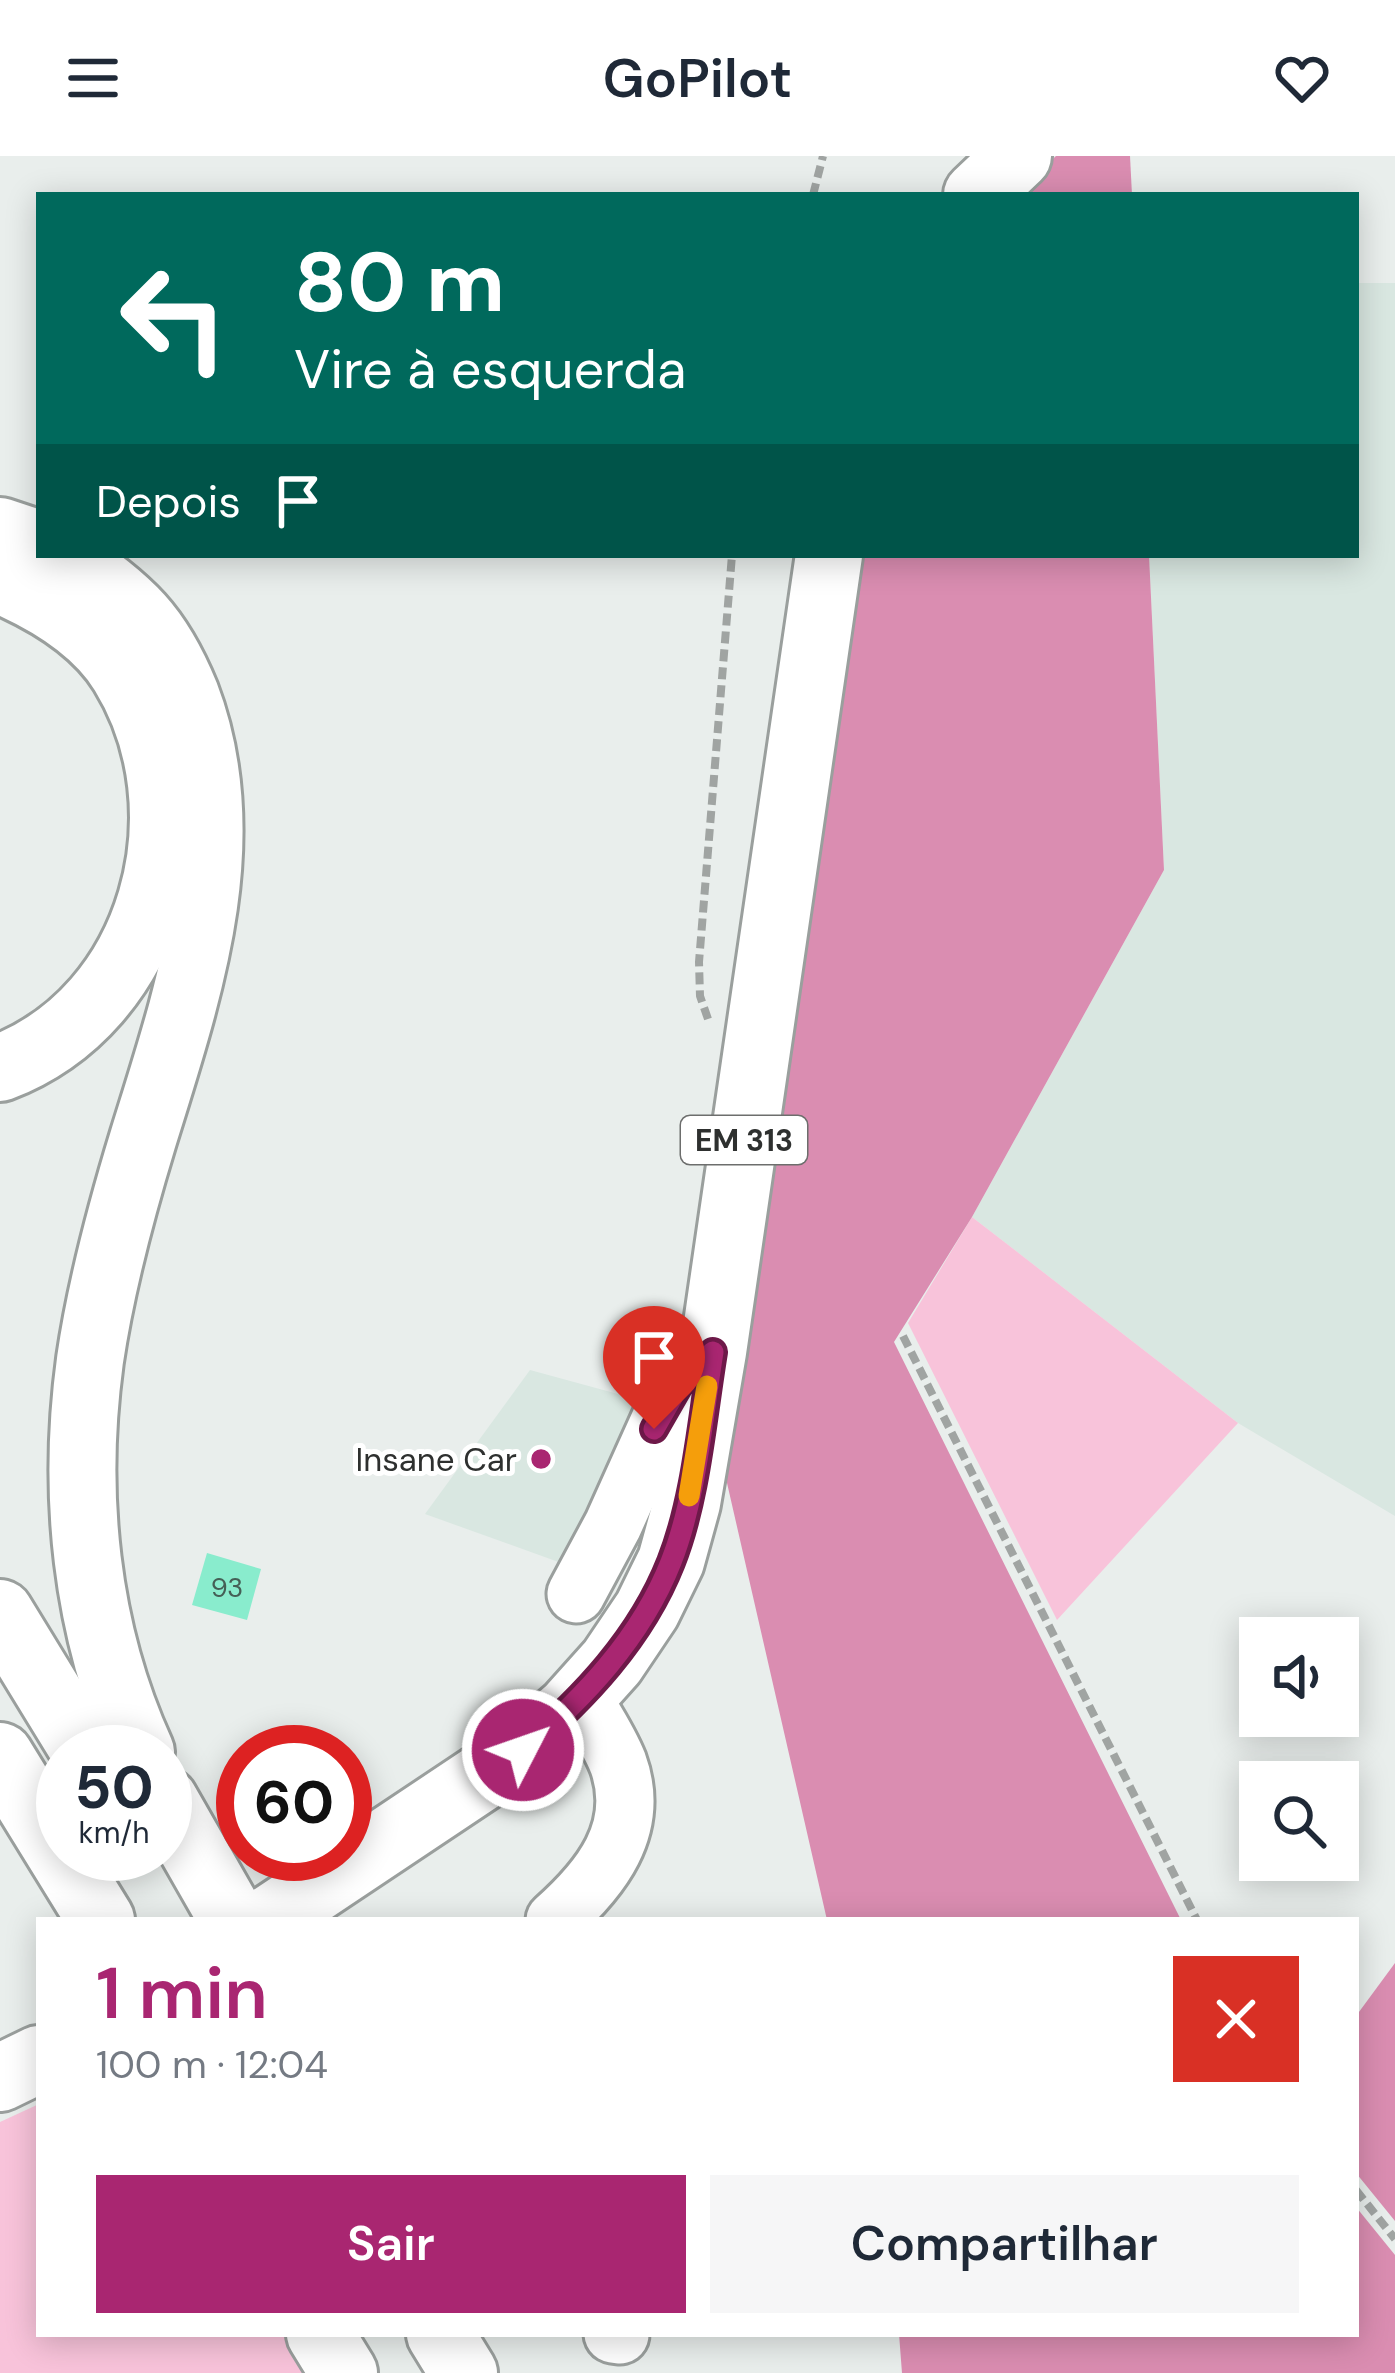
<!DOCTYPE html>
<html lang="pt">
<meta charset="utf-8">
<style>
body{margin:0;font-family:"DM Sans",sans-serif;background:#f6f6f7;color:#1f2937;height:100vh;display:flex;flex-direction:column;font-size:45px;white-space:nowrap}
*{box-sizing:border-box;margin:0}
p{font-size:39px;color:#747a83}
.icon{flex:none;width:66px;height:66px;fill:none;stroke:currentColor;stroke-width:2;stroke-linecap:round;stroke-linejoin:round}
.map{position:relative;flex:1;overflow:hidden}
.details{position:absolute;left:36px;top:1761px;width:1323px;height:420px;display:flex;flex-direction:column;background:#fff;border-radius:0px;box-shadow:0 6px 30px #0003}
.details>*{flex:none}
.guide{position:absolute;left:36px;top:36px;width:1323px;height:366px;border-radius:0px;box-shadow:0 6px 30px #0003;background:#00695c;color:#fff;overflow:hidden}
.buttons{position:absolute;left:1239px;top:1461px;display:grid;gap:24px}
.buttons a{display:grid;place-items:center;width:120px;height:120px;border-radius:0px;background:#fff;box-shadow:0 6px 30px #0003;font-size:60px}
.speed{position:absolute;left:36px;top:1569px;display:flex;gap:24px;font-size:60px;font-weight:700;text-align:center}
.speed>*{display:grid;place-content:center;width:156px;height:156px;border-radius:50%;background:#fff;box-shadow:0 6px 30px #0003;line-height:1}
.speed small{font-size:30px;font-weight:400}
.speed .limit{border:18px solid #d22;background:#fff;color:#111}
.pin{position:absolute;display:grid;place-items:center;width:102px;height:102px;color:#fff;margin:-123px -51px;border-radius:50% 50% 50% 0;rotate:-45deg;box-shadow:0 0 12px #0007}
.pin .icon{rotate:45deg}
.me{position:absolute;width:132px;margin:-66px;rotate:49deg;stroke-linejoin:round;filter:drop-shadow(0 0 9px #0008)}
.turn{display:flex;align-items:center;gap:42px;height:252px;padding:0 60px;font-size:54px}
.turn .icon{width:156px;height:156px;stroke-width:2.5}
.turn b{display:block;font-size:84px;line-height:102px}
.then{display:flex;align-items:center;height:114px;padding:0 60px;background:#0003;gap:24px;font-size:45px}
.round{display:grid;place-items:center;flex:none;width:126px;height:126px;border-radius:0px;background:#f6f6f7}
.headline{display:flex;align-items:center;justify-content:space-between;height:204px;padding:0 60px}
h1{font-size:72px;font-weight:600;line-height:90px;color:#a92671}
.cta{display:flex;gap:24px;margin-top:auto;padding:24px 60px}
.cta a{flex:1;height:138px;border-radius:0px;background:#a92671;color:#fff;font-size:48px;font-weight:600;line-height:138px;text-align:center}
.cta a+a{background:#f6f6f7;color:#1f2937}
header{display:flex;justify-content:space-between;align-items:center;height:156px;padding:0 60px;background:#fff;font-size:54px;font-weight:600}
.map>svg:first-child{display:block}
.built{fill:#d9e7e1}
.green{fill:#f8c3da}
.forest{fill:#da8db1}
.building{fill:#89eccd}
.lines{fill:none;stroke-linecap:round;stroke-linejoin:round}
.minor-casing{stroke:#9a9f9d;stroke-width:63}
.major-casing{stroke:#9a9f9d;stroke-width:72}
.highway-casing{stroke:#9a9f9d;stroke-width:72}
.path{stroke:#a0a4a2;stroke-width:8;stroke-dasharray:12 6;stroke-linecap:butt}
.minor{stroke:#fff;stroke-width:57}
.major{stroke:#fff;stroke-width:66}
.highway{stroke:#fff;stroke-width:66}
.route-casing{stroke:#6e1949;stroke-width:30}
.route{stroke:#a92671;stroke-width:21}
.slow{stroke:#f59e0b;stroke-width:21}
.poi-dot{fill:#a92671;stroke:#fff;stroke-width:4.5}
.labels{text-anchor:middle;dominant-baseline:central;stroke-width:10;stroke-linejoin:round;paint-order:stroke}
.number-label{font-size:27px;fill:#455f56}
.shield{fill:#fff;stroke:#6d6e6d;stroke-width:3}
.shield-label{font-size:30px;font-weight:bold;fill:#2e302f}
.poi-label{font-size:33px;fill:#2e302f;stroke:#fff;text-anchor:end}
</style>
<header><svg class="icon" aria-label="menu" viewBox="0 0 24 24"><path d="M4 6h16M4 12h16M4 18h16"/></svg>GoPilot<svg class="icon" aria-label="heart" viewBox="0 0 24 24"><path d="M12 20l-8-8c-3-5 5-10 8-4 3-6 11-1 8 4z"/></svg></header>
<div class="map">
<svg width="1395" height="2217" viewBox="0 0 1395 2217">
<rect width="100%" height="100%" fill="#e9eeec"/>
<g class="built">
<path d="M1356 127H1395V1360L1238 1267 972 1061 1164 714 1149 399H1356Z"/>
<path d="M530 1214 640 1244 564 1408 425 1358Z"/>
</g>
<g class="green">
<path d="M972 1061 1238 1267 1057 1464 908 1167Z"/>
<path d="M39 1948V2178H285L310 2217H0V1966Z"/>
</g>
<g class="forest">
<path d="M1056 0H1130L1132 39H1014Z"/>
<path d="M848 399H1149L1164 714 972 1061 894 1186 1181 1764H827L719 1292Z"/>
<path d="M1395 1807V2065L1356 2017V1860Z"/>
<path d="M1356 2051 1395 2099V2217H902L899 2178H1356Z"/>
</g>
<path class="building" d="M207 1397 261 1413 247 1464 192 1449Z"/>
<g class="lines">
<defs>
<g id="minor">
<path d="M576 1438 613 1369 671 1240 681 1226 713 1196"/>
<path d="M555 1764C600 1724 642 1673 618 1607 609 1584 594 1562 581 1540"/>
<path d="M613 2178 620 2179"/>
</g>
<g id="major">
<path d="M977 39 1018 0"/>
<path d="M268 1764 523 1594 569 1554 612 1506 647 1454 671 1405 687 1347 713 1196 829 399"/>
<path d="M0 1922 39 1903"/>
</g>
<g id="highway">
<path d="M0 375 39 388"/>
<path d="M62 399C90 417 117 436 140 461 160 483 175 512 186 539 242 685 187 841 143 983 121 1055 101 1129 90 1204 72 1336 85 1474 141 1596"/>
<path d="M0 424C47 444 95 472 123 517 207 653 155 853 0 912"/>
<path d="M0 1457 85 1596"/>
<path d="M0 1600 101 1764"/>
<path d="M165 1645 233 1764"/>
<path d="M320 2178 344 2217"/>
<path d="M440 2178 464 2217"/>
</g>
</defs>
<use href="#minor" class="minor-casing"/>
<use href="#major" class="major-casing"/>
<use href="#highway" class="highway-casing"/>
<g class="path">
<path d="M813 39 823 0"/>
<path d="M708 863 700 840 699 806 732 399"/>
<path d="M903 1180 1197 1764"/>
<path d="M1356 2034 1395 2083"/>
</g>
<use href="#minor" class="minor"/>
<use href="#major" class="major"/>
<use href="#highway" class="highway"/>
</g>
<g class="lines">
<defs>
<path id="route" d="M523 1594C584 1542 641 1482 671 1406 696 1343 702 1263 713 1196L681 1226 654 1273"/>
</defs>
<use href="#route" class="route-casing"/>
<use href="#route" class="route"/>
<path class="slow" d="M689 1340 707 1230"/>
</g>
<circle class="poi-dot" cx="541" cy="1303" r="12"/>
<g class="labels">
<g class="number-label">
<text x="227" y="1431">93</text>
</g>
<rect class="shield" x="681" y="960" width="126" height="48" rx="9"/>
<g class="shield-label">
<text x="744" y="984">EM 313</text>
</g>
<g class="poi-label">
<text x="517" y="1303">Insane Car</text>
</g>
</g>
</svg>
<div class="buttons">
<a><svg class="icon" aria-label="sound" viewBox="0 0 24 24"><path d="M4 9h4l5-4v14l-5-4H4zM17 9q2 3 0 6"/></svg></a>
<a><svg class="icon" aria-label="search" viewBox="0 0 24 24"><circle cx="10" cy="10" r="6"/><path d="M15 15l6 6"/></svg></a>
</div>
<div class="speed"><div>50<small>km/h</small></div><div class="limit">60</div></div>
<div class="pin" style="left:654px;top:1273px;background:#d93025"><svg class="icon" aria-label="arrive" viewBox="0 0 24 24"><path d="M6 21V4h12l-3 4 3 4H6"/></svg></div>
<svg class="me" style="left:523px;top:1594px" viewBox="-20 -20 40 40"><circle r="17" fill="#a92671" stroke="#fff" stroke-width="3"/><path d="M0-11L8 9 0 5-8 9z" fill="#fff"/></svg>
<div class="guide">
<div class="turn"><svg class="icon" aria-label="left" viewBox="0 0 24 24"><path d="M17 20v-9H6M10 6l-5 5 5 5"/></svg><div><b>80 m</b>Vire à esquerda</div></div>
<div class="then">Depois<svg class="icon" aria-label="arrive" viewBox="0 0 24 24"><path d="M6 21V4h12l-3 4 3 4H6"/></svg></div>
</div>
<section class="details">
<div class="headline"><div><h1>1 min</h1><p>100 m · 12:04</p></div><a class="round" style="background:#d93025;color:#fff"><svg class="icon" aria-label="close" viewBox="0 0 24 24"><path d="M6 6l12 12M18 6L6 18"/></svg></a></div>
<div class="cta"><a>Sair</a><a>Compartilhar</a></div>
</section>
</div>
